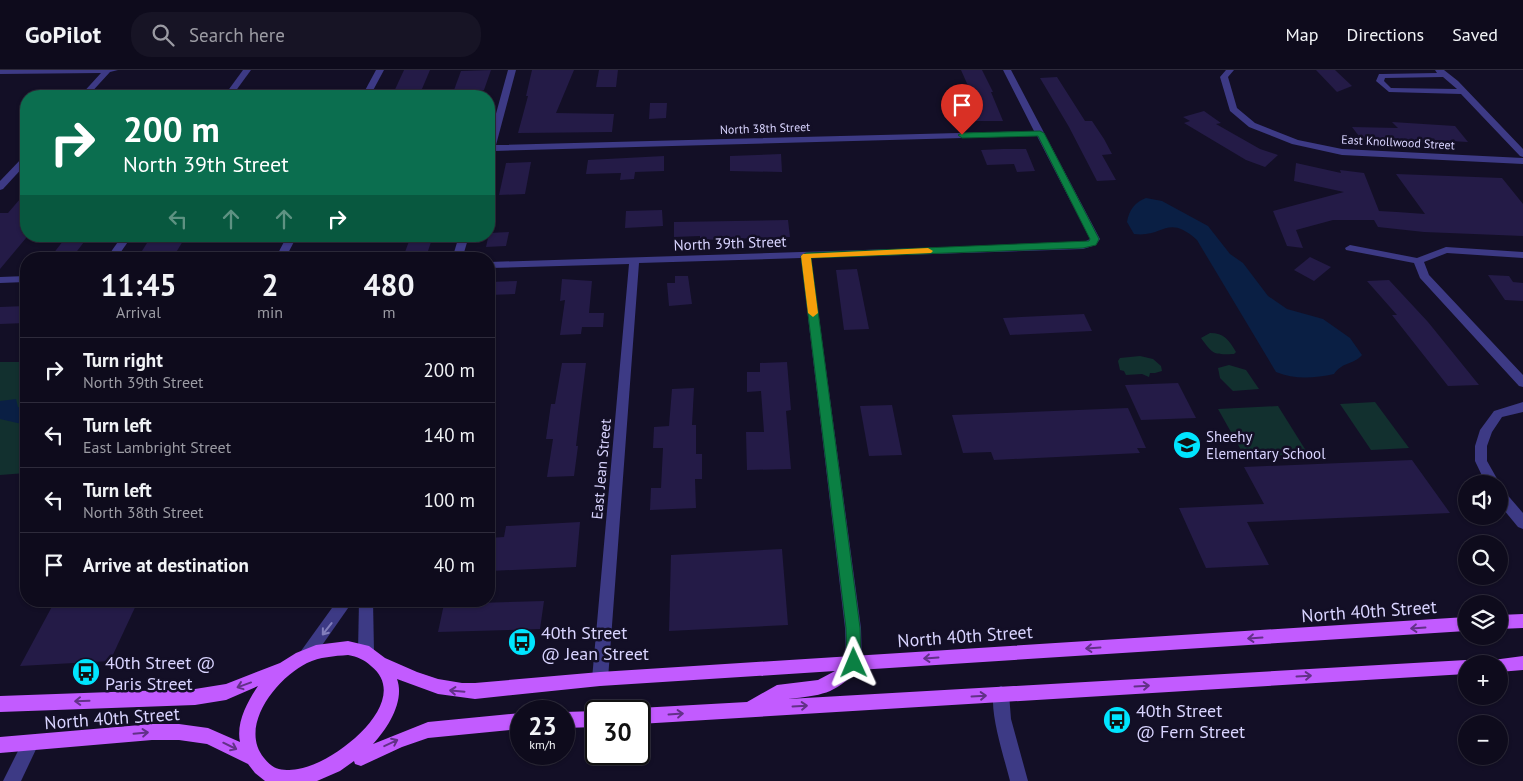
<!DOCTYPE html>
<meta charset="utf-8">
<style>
body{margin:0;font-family:"PT Sans",sans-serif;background:#171425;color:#f1f3f6;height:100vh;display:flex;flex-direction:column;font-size:19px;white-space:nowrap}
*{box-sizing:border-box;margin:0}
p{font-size:16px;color:#9b9ba3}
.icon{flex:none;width:28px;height:28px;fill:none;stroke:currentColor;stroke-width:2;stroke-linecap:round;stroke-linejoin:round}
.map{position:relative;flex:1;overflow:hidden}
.drawer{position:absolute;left:20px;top:182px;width:475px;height:355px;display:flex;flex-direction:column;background:#0e0b1c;border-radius:20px;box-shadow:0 1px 4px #0004,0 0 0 1px #2e2b3b}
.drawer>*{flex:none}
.banner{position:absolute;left:20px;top:20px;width:475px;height:152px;border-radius:20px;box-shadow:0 1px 4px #0004,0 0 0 1px #2e2b3b;background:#0b6e4f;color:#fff;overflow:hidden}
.controls{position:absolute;left:1458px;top:405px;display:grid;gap:10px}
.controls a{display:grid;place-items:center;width:50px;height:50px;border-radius:50%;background:#0e0b1c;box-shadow:0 1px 4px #0004,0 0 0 1px #2e2b3b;font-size:25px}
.speed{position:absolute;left:510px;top:630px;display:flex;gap:10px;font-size:25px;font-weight:700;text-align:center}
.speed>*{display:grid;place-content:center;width:65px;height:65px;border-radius:50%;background:#0e0b1c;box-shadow:0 1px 4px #0004,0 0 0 1px #2e2b3b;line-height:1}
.speed small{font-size:12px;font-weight:400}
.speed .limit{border:2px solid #111;border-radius:8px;background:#fff;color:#111}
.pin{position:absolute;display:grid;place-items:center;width:42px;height:42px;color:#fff;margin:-51px -21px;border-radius:50% 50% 50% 0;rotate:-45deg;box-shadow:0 0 5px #0007}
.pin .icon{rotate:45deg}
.me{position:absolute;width:55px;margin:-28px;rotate:359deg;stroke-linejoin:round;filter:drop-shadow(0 0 4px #0008)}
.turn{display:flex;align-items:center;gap:18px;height:105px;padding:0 20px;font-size:22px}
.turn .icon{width:65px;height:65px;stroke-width:2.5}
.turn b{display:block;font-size:35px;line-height:42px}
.lanes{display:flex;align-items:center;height:48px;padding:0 20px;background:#0003;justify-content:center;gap:25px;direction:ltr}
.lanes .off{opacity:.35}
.eta{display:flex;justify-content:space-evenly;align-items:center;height:85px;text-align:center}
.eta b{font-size:30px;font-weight:800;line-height:35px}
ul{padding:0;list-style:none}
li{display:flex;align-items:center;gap:15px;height:65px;padding:0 20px;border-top:1px solid #2e2b3b}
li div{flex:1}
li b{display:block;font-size:19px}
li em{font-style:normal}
header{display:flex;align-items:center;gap:30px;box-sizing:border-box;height:70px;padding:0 25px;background:#0e0b1c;border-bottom:1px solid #2e2b3b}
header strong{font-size:24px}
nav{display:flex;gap:28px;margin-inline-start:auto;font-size:18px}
.search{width:350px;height:45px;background:#171425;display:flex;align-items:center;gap:12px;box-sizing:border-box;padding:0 18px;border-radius:20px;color:#9b9ba3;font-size:19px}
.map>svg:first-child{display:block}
.green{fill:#12302f}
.water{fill:#0a1f44}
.building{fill:#241b47}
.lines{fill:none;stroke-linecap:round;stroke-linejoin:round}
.minor{fill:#3d3a85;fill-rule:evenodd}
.major{fill:#c25bff;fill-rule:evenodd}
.oneway{stroke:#623188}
.oneway2{stroke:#837fbc}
.route{fill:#0b8043;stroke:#07532c}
.slow{fill:#f59e0b}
.labels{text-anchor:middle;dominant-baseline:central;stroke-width:5;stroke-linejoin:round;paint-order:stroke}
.far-street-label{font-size:12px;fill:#d9d4ff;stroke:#130f26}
.street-label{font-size:15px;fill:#d9d4ff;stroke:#130f26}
.poi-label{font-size:15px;fill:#d9d4ff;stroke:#130f26;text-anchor:start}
.near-street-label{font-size:18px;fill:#d9d4ff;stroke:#130f26}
.near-poi-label{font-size:18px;fill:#d9d4ff;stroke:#130f26;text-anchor:start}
</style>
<header>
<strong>GoPilot</strong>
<div class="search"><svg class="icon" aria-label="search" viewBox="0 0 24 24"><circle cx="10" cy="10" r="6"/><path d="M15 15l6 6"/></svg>Search here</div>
<nav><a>Map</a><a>Directions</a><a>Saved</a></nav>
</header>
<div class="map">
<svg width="1523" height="711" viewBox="0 0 1523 711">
<rect width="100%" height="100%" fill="#130f26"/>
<g class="green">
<path d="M1210 263C1224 263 1229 270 1236 282L1234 284C1213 285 1213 284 1201 268Z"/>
<path d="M1140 286 1153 289 1161 296 1162 301 1155 303H1150L1149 307 1142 304 1126 305 1124 301 1120 300 1118 291 1120 288Z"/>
<path d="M0 292H26V403L0 405Z"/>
<path d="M1229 295 1246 300 1259 319 1233 321 1220 308 1218 298Z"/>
<path d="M1375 332 1409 378 1371 380 1340 334Z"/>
<path d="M1278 336 1308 384 1245 387 1218 339Z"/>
</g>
<g class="water">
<path d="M1146 128 1162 131 1208 156 1230 184 1243 193 1268 226 1287 239 1323 249 1350 268 1362 285C1353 295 1342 292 1334 304 1315 308 1295 310 1276 302L1197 170C1167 143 1164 168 1134 164L1127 152C1129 140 1135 132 1146 128Z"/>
<path d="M16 329 18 337 26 338V355L0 349V331Z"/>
</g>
<g class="building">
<path d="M404 0H430L419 26H392Z"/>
<path d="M491 0 484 20H454L461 1Z"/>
<path d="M532 0H574L556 43 614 44 612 62 518 63 528 26H526Z"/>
<path d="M599 0H618L616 17H596Z"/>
<path d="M961 0H982L993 22H991L1003 51H976L970 36H977Z"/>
<path d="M1316 0H1335L1352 16 1337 22Z"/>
<path d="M1057 7 1085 51H1092L1104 69 1112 84 1102 85 1116 110 1097 111 1069 57 1040 8Z"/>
<path d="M650 33H667L666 48 649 49Z"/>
<path d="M1204 41 1221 53 1216 54 1260 79 1278 85 1265 97 1246 90 1184 53 1190 51 1183 47Z"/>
<path d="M1392 52 1455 56 1468 72 1432 70 1435 74 1362 70 1352 57 1398 58Z"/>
<path d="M1003 79H1026L1035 101 1017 102 1014 94 987 95 981 80Z"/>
<path d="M781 84 782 102 730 101V86Z"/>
<path d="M664 86V101L635 102 634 109 620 110 621 103 586 104 588 90Z"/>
<path d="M531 92 525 124 499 125 506 93Z"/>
<path d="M1296 93 1341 103 1340 100 1364 103 1379 141 1397 142 1425 144 1396 104 1502 108 1523 134V166L1424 162 1378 157 1374 150H1333L1296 160 1303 178 1287 176 1273 141 1344 122 1294 111Z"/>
<path d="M26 122V168L0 199V143H8Z"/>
<path d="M662 140 663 156 625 158 626 141Z"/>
<path d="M788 150 790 167 700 170V166L674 167V152Z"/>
<path d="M509 162 506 176 486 177 489 163Z"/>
<path d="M67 166H86L84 168H87L71 189H49Z"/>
<path d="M411 166H433L428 181 405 182Z"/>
<path d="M183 171 172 189H137L147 173Z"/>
<path d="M1310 187 1331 197 1314 211 1294 200Z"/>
<path d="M857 199 869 259 844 260 836 200Z"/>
<path d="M1488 205 1509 206 1513 212 1523 213V231L1505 230Z"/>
<path d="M675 206H688L692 234 669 236 667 213H675Z"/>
<path d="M562 209 592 211 589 243H604L603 257H582L581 264 560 265 565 230 560 231Z"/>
<path d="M1389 210 1428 252 1479 315 1448 316 1392 245H1397L1367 211Z"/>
<path d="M517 211 515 224 489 225V212Z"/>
<path d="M26 236V253L0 254V237Z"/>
<path d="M1084 244 1092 261 1010 265 1003 248Z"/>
<path d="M787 292 791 340 786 341 791 399 747 400 746 362H764L761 321 747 322V302H760V293Z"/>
<path d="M562 293H586L576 376H578L574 406 547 407 553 369H546L551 334H555Z"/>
<path d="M1178 313 1196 348 1141 350 1125 315Z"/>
<path d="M694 318 692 355H696V384H702V409H695L696 438 650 440 651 418H661L663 378H653L654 357 669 356 672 319Z"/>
<path d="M892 335 902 385 869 386 860 336Z"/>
<path d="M1128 338 1146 378H1137L1140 383 994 390 991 382 963 383 952 345Z"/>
<path d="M1412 390 1450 443 1247 452 1269 495 1206 498 1179 438 1264 434 1244 397Z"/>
<path d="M580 452 576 497 489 501V468L504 467 506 456Z"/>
<path d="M782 479 788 555 669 561 671 485Z"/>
<path d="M55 531H138L110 591 20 596Z"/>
<path d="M544 531 540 559 438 562 444 534Z"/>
</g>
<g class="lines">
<g class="minor">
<path d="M0 0H118L110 2 88 26H80L101 3 0 4Z"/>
<path d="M243 0H251L232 26H224Z"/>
<path d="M376 0H384L370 26H362Z"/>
<path d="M508 0H516L496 75 1034 61 1003 0H1011L1100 169 1096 175 1083 179 811 188 861 558 862 593 859 598 854 600 849 598 846 593 845 558 801 188 639 193 608 609 606 614 600 616 594 614 592 609 629 194 489 198V192L1082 173 1090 169 1037 66 494 81 492 86 489 87V69Z"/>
<path d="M1226 0H1234L1228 7 1237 38 1255 53 1298 70 1342 79 1523 88V94L1342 85 1292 74 1249 57 1230 41 1220 7Z"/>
<path d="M1435 0H1444L1458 11 1523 79V87L1520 86 1461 24 1389 22 1376 11 1379 4H1382L1437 3ZM1443 7 1457 19 1391 18 1384 11 1385 8Z"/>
<path d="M26 86V94L3 119 0 120V111L23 87Z"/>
<path d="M122 166H132L116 189H106Z"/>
<path d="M287 166H297L285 189H275Z"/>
<path d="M459 166H469L462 189H452Z"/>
<path d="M1350 175 1417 188 1446 177 1523 182V188L1447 183 1424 192 1429 205 1523 305V317L1519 316 1420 208 1414 193 1346 180 1345 178Z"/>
<path d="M26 206V212L0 213V207Z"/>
<path d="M1523 332V342L1502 347 1492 362 1487 376V391L1500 414 1499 416V414H1486L1475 391V376L1480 360 1494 341Z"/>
<path d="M1499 420 1504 421 1523 443V459L1518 457 1499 434Z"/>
<path d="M337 531H353L311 591 306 593 301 591 298 586 301 581Z"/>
<path d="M359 531H373L374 582 371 587 366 589 361 587 358 582Z"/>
<path d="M1001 616 1007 619 1009 624 1011 649 1028 711H1010C1005 690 987 637 995 619Z"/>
<path d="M31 665 37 667 39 673 21 711H3L25 667Z"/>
</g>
<g class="major">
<path d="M1523 544V558L1499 559V545Z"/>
<path d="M1466 547V561L858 600C833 625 822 625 788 629L1466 590 1472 594H1466V604L639 654V641H633L639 638 747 632 777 615 818 610 835 601 600 616 475 629 438 624 397 609C405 631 388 658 373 674L428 652 521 643V659L428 668 402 677 361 696 355 694 354 691 340 701 317 711H265L255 703 248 694 207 674 179 670H152L0 683V667L152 654H179L208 658 240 672C236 653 247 632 258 616L226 630 195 635 0 642V626L195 619 226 614 280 593 296 583 316 575 348 571 369 576 385 588 417 602 438 609 462 613H475L600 602ZM348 585C358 587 363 589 371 596 415 631 334 694 298 699 283 701 274 701 264 688 238 656 277 608 307 593 320 587 334 586 348 585Z"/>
<path d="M1523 586V600L1499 602V594H1492L1493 590Z"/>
<path d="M597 641 596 657 564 658V642Z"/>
</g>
</g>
<defs><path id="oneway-shaft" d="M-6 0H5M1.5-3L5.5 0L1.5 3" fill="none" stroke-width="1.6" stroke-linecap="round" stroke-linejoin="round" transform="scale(1.25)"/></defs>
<g class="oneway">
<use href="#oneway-shaft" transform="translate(1418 558) rotate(176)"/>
<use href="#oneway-shaft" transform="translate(1255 568) rotate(176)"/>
<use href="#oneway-shaft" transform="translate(1093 578) rotate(176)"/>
<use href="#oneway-shaft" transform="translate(931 588) rotate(176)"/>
<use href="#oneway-shaft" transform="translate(1304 606) rotate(-3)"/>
<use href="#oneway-shaft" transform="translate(244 615) rotate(160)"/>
<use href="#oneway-shaft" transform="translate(1142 616) rotate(-3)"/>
<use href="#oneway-shaft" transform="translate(457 621) rotate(-175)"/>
<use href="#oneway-shaft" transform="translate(979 626) rotate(-3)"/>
<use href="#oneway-shaft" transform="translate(82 631) rotate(178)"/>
<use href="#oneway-shaft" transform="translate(800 636) rotate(-3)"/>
<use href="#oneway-shaft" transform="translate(676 644) rotate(-4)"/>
<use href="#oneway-shaft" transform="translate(141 663) rotate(-5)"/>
<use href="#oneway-shaft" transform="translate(391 673) rotate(-25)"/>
<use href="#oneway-shaft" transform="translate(230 676) rotate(26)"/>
</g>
<use class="oneway2" href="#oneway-shaft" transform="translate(327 559) rotate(128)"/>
<path class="route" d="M1040 61 1044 63 1099 169 1096 175 1083 178 811 188 860 558 861 593 859 598 854 600 849 598 847 593 846 558 801 186 806 183 1089 171 1090 169 1038 66 962 68 958 65 962 63Z"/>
<path class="slow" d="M928 178 933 181 931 183 811 188 818 243 813 247 808 243 801 186 803 184Z"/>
<defs>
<symbol id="school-disc" viewBox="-11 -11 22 22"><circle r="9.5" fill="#00e5ff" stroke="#130f26"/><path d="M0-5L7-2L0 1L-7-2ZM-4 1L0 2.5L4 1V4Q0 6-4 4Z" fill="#111"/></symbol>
<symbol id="bus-disc" viewBox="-11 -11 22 22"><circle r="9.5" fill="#00e5ff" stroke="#130f26"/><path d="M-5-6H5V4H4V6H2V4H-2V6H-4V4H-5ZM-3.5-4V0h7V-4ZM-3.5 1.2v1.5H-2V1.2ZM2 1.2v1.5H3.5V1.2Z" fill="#111"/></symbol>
</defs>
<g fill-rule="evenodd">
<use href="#school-disc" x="1171" y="359" width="32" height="32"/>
<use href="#bus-disc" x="506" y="556" width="32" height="32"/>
<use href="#bus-disc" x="70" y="586" width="32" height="32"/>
<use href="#bus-disc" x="1101" y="634" width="32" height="32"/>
</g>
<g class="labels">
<g class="far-street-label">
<text transform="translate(765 58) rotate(-2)">North 38th Street</text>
<text transform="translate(1398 72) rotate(3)">East Knollwood Street</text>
</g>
<g class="street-label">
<text transform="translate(730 173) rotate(-2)">North 39th Street</text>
<text transform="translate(601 399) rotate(-85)">East Jean Street</text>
</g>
<g class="poi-label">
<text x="1206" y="366">Sheehy<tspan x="1206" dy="17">Elementary School</tspan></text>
</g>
<g class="near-street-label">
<text transform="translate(1369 541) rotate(-4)">North 40th Street</text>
<text transform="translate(965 566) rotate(-4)">North 40th Street</text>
<text transform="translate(112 648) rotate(-4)">North 40th Street</text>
</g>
<g class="near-poi-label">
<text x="541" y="562">40th Street<tspan x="541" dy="21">@ Jean Street</tspan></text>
<text x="105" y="592">40th Street @<tspan x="105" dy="21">Paris Street</tspan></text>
<text x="1136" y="640">40th Street<tspan x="1136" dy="21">@ Fern Street</tspan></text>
</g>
</g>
</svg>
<div class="controls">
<a><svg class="icon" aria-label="sound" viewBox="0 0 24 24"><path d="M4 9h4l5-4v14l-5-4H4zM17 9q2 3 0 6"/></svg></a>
<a><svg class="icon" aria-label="search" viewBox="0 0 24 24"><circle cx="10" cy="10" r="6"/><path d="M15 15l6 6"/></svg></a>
<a><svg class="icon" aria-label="layers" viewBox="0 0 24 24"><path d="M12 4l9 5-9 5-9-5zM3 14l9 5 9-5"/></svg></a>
<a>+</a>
<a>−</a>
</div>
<div class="speed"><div>23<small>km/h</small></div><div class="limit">30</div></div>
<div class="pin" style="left:962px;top:65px;background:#d93025"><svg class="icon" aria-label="arrive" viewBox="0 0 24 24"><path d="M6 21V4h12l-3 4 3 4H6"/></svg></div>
<svg class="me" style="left:854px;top:593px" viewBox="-20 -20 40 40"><path d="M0-17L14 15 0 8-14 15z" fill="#0b8043" stroke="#fff" stroke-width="4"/></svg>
<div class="banner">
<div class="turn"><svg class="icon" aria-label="right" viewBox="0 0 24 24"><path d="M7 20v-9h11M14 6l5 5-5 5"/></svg><div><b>200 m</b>North 39th Street</div></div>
<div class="lanes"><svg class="icon off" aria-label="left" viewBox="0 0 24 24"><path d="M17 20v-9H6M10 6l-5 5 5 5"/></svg><svg class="icon off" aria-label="ahead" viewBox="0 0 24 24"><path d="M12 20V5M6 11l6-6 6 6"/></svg><svg class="icon off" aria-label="ahead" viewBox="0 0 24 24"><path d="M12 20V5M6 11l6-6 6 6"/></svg><svg class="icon" aria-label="right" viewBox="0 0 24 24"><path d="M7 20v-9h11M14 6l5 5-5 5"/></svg></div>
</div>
<section class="drawer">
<div class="eta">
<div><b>11:45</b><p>Arrival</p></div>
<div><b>2</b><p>min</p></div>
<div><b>480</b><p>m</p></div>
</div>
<ul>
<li><svg class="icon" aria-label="right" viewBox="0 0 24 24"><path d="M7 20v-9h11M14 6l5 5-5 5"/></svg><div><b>Turn right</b><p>North 39th Street</p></div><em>200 m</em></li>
<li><svg class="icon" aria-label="left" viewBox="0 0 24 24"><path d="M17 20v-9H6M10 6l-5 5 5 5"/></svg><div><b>Turn left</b><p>East Lambright Street</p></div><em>140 m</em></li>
<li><svg class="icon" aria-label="left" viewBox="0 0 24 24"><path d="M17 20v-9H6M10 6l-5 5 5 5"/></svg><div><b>Turn left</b><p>North 38th Street</p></div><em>100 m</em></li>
<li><svg class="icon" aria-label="arrive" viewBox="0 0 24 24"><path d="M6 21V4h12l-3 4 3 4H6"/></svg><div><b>Arrive at destination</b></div><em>40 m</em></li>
</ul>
</section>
</div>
